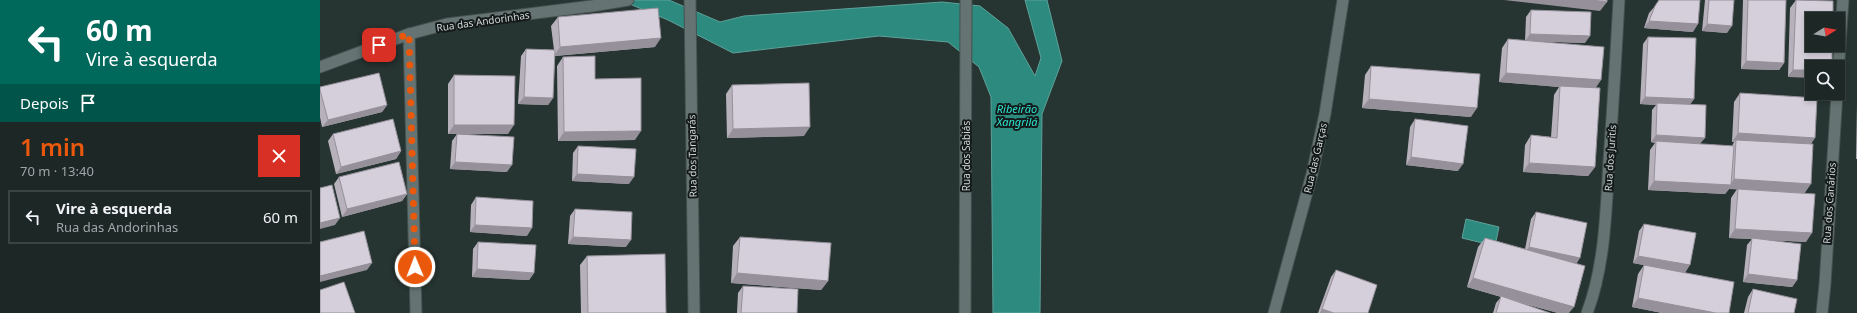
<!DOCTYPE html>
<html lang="pt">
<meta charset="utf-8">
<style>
body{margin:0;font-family:"Noto Sans",sans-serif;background:#252f2e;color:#f1f3f6;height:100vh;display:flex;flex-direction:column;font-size:15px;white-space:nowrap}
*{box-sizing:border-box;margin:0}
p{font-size:13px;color:#a0a5a7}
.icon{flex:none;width:22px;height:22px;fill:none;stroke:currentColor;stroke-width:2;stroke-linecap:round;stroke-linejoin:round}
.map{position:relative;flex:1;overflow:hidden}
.details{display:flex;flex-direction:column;background:#1c2726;width:320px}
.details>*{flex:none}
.hud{background:#00695c;color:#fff;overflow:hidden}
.needle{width:26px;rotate:79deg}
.fabs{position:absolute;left:1485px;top:12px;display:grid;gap:8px}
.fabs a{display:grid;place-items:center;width:40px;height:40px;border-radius:0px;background:#1c2726;box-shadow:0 2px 6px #0003,0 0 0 1px #3a4443;font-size:20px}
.pin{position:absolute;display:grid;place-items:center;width:34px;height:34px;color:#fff;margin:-17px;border-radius:8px;box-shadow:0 2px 6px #0006}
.me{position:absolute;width:44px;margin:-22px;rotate:359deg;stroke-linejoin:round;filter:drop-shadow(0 0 3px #0008)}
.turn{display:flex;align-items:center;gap:14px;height:84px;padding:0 20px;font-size:18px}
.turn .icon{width:52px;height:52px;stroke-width:2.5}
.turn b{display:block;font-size:28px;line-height:34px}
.then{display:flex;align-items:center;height:38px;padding:0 20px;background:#0003;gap:8px;font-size:15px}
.round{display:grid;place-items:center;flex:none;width:42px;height:42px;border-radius:0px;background:#252f2e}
.headline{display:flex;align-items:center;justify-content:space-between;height:68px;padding:0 20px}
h1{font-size:24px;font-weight:600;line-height:30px;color:#ea580c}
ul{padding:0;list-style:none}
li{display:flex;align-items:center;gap:12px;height:54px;margin:0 8px 6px;padding:0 12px;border:2px solid #3a4443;border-radius:0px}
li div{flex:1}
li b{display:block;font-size:15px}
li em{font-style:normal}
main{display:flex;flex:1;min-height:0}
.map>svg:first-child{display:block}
.water{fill:#2c8a7f;stroke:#5ea29a}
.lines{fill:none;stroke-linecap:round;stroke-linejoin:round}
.minor-casing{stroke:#45514f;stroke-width:13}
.minor{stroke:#657472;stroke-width:11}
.wall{fill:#b7b1bc}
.shaded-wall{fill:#959099}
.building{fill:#d5cedb;stroke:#959099}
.route{stroke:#ea580c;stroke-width:7;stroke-dasharray:0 12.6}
.labels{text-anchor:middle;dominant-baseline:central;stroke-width:4;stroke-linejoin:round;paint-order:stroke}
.street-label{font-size:10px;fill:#d1d9d8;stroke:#141a19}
.water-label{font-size:11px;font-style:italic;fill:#2ce4d0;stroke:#141a19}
</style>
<main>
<section class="details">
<div class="hud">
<div class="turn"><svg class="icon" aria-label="left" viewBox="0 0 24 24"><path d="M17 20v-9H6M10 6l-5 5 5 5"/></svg><div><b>60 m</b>Vire à esquerda</div></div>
<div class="then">Depois<svg class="icon" aria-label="arrive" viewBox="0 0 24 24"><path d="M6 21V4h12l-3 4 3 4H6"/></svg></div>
</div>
<div class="headline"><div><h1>1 min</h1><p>70 m · 13:40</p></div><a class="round" style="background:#d93025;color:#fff"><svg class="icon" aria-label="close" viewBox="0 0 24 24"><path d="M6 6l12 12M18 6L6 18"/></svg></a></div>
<ul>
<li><svg class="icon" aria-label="left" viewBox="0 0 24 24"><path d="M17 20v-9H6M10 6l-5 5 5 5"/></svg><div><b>Vire à esquerda</b><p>Rua das Andorinhas</p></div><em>60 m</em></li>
</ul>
</section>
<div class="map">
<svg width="1537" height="313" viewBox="0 0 1537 313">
<rect width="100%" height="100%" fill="#263432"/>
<g class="water">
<path d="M300 0H349L400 22 424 16 622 2 660 6 688 28 715 76 721 58 705 0H727L742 61 722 114 720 313H673L671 97 659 67 628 42 559 36 413 53 348 20Z"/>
<path d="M1146 219 1179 227 1175 246 1142 238Z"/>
</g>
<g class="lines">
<defs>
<g id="minor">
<path d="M370 0 374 313"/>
<path d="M89 34 96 313"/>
<path d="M0 67 89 34 127 24 272 6 308 0"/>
<path d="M1518 75 1523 0"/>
<path d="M645 313 646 0"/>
<path d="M954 313 992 174 1005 114 1023 0"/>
<path d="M1267 313C1285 266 1286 211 1289 161 1293 107 1296 54 1299 0"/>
<path d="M1502 313 1505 284 1517 93"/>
</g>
</defs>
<use href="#minor" class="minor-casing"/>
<use href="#minor" class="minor"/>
</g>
<g class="wall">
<path d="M1385 0H1414L1407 33 1382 31Z"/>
<path d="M1423 0H1466L1464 63 1459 70 1421 69Z"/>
<path d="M1476 0 1492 45 1468 77 1470 8Z"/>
<path d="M1335 6 1373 32 1324 28 1329 13Z"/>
<path d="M1211 10 1265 43 1208 41 1276 88 1275 167 1268 176 1203 172 1205 145 1211 135 1231 137 1234 95 1239 87 1179 82 1182 48 1188 39 1205 41 1206 17Z"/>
<path d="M238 17 335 47 235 56 233 98 228 105 198 104 201 56 206 49 234 50 231 26Z"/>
<path d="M1328 37 1374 99 1370 104 1380 144 1412 146 1414 142H1412L1414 102 1420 93 1491 144 1485 193 1486 242 1448 240 1477 280 1472 287 1423 282 1427 245 1432 239 1409 238 1411 198 1417 189H1409L1405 194 1328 190 1330 150 1335 143 1331 142 1332 110 1336 105 1320 104 1323 44Z"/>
<path d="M243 57 275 79 315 140 238 141 237 66Z"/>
<path d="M1051 66 1151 117 1042 108 1045 75Z"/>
<path d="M134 75 188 134H128V84Z"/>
<path d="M412 85 484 136 407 138 406 94Z"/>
<path d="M0 87 67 105 62 112 2 127 0 117Z"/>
<path d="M1537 104V159H1536Z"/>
<path d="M1095 119 1138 171 1086 165 1090 127Z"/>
<path d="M13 134 81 151 76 159 16 174 8 141Z"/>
<path d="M137 134 187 172 130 169 132 141Z"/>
<path d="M258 146 309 184 252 181 253 153Z"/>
<path d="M19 177 87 194 82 201 22 217 14 184Z"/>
<path d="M156 197 207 236 150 232 151 205Z"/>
<path d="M255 209 306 247 248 244 250 216Z"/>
<path d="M1216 212 1256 264 1238 313 1198 302 1230 313H1173L1176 303 1181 297 1147 287 1158 247 1165 238 1205 249 1211 219Z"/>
<path d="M1324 224 1365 273 1313 263 1319 231Z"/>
<path d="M420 237 508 281 501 290 411 283 413 246Z"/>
<path d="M158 242 214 273 209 280 152 277 153 249Z"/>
<path d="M267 256 346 313H261L260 265Z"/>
<path d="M1324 265 1409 313H1342L1312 307 1318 274Z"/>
<path d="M1016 270 1048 313H998L1011 277Z"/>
<path d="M423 286 477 313H417L418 293Z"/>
<path d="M1433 289 1474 313H1424L1428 297Z"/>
</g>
<g class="shaded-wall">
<path d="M1184 0H1270L1287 2 1280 11Z"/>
<path d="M1329 21 1378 24 1373 32 1324 28Z"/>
<path d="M1387 24 1412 26 1407 33 1382 31Z"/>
<path d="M1210 34 1270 36 1265 43 1205 41Z"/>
<path d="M341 38 335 47 234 56 240 47Z"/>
<path d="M1426 61 1464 63 1459 70 1421 69Z"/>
<path d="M1473 70H1492V78L1468 77Z"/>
<path d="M1186 73 1281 80 1275 89 1240 86 1239 87 1179 82Z"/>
<path d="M204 97 233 98 228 105 198 104Z"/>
<path d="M1325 97 1374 99 1369 106 1337 103 1336 105 1320 104Z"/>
<path d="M1049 99 1157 108 1151 117 1042 108Z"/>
<path d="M67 105 62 112 2 127 8 120Z"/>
<path d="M134 125H194L188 134H128Z"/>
<path d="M490 127 484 136 407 138 413 129Z"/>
<path d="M321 131 315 140 238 141 244 132Z"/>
<path d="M1418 133 1495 138 1489 147 1416 140 1414 142H1412Z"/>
<path d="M1336 135 1385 138 1379 145 1336 141 1335 143 1331 142Z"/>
<path d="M81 151 76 159 16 174 21 167Z"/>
<path d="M1091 157 1143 164 1138 171 1086 165Z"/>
<path d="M135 162 192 165 187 172 130 169Z"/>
<path d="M1209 163 1275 167 1268 176 1203 172Z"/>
<path d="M257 174 314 177 309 184 252 181Z"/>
<path d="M1414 179 1491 184 1484 194 1409 189 1405 194 1328 190 1334 181 1410 185Z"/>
<path d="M87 194 82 201 22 217 27 209Z"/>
<path d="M20 218 15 225 0 229V223Z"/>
<path d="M155 225 212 228 207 236 150 232Z"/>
<path d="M1415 229 1492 233 1486 242 1432 239V238V239L1409 238Z"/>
<path d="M253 237 311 240 306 247 248 244Z"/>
<path d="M1209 247 1260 258 1255 266 1204 254Z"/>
<path d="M1318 256 1370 265 1365 273 1313 263Z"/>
<path d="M52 263 47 270 0 282V276Z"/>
<path d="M157 269 214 273 209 280 152 277Z"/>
<path d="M417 273 508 281 501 290 411 283Z"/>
<path d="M1428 274 1477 280 1472 287 1423 282Z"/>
<path d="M1153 278 1254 307 1249 313H1238L1147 287Z"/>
<path d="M1318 298 1396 313H1342L1312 307Z"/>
<path d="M1002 309 1014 313H1000Z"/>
</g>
<g class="building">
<path d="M1270 0H1287V2Z"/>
<path d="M1339 0H1380L1378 24 1329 21 1335 6Z"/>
<path d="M1389 0H1414L1412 26 1387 24Z"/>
<path d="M1428 0H1466L1464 63 1426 61Z"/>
<path d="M1476 0 1513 1V19H1492V45H1512V67H1492V70H1473Z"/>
<path d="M338 8 341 38 240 47 238 17Z"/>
<path d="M1211 10 1271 12 1270 36 1210 34Z"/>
<path d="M1328 37 1376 38 1374 99 1325 97Z"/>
<path d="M1188 39 1284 47 1281 80 1186 73Z"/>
<path d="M206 49 235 50 233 98 204 97Z"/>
<path d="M275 56V79L321 78V131L244 132 243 57Z"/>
<path d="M1051 66 1160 74 1157 108 1049 99Z"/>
<path d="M59 73 67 105 8 120 0 90V87Z"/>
<path d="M134 75 195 76 194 125H134Z"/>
<path d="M489 83 490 127 413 129 412 85Z"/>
<path d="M1240 86 1280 88 1275 167 1209 163 1211 135 1237 138Z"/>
<path d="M1420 93 1497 98 1495 138 1418 133Z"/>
<path d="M1337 103 1386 105 1385 138 1336 135Z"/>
<path d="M73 119 81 151 21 167 13 134Z"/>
<path d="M1095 119 1148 126 1143 164 1091 157Z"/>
<path d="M137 134 194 137 192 165 135 162Z"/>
<path d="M1416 140 1493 144 1491 184 1414 179Z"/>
<path d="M1336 141 1414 146 1411 185 1334 181Z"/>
<path d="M258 146 316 149 314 177 257 174Z"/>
<path d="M79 162 87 194 27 209 19 177Z"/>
<path d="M12 185 20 218 0 223V188Z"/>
<path d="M1418 189 1495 194 1492 233 1415 229Z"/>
<path d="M156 197 213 201 212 228 155 225Z"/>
<path d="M255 209 312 212 311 240 253 237Z"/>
<path d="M1216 212 1267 223 1260 258 1209 247Z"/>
<path d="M1324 224 1376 233 1370 265 1318 256Z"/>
<path d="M44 231 52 263 0 276V242Z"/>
<path d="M420 237 511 243 508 281 417 273Z"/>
<path d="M1165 238 1265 266 1254 307 1153 278Z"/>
<path d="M1432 238 1481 244 1477 280 1428 274Z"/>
<path d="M158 242 216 245 214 273 157 269Z"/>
<path d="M345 254 346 313H268L267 256Z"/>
<path d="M1324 265 1414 282 1409 313H1396L1318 298Z"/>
<path d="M1016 270 1057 285 1048 313H1014L1002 309Z"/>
<path d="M24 282 35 313H0V290Z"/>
<path d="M423 286 478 289 477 313H421Z"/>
<path d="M1433 289 1477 299 1474 313H1428Z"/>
<path d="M1181 296 1230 313H1176Z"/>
</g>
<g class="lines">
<path class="route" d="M59 45 89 34 95 267"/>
</g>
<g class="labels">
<g class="street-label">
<text transform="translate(163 21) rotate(-8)">Rua das Andorinhas</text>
<text transform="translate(372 156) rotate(-91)">Rua dos Tangarás</text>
<text transform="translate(646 156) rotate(-90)">Rua dos Sabiás</text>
<text transform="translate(995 158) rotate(-77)">Rua das Garças</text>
<text transform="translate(1290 158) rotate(-86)">Rua dos Juritís</text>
<text transform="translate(1509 203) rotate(-86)">Rua dos Canários</text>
</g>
<g class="water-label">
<text x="697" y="108">Ribeirão<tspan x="697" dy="13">Xangrilá</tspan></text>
</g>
</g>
</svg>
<div class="fabs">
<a><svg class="needle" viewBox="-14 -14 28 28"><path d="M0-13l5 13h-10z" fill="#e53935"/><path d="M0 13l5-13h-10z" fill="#a0a5a7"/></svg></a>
<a><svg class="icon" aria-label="search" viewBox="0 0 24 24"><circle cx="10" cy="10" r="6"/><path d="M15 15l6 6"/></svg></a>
</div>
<div class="pin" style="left:59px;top:45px;background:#d93025"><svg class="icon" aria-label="arrive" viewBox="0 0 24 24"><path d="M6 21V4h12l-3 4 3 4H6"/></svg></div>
<svg class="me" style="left:95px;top:267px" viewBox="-20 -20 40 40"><circle r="17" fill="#ea580c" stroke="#fff" stroke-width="3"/><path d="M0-11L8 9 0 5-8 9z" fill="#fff"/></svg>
</div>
</main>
